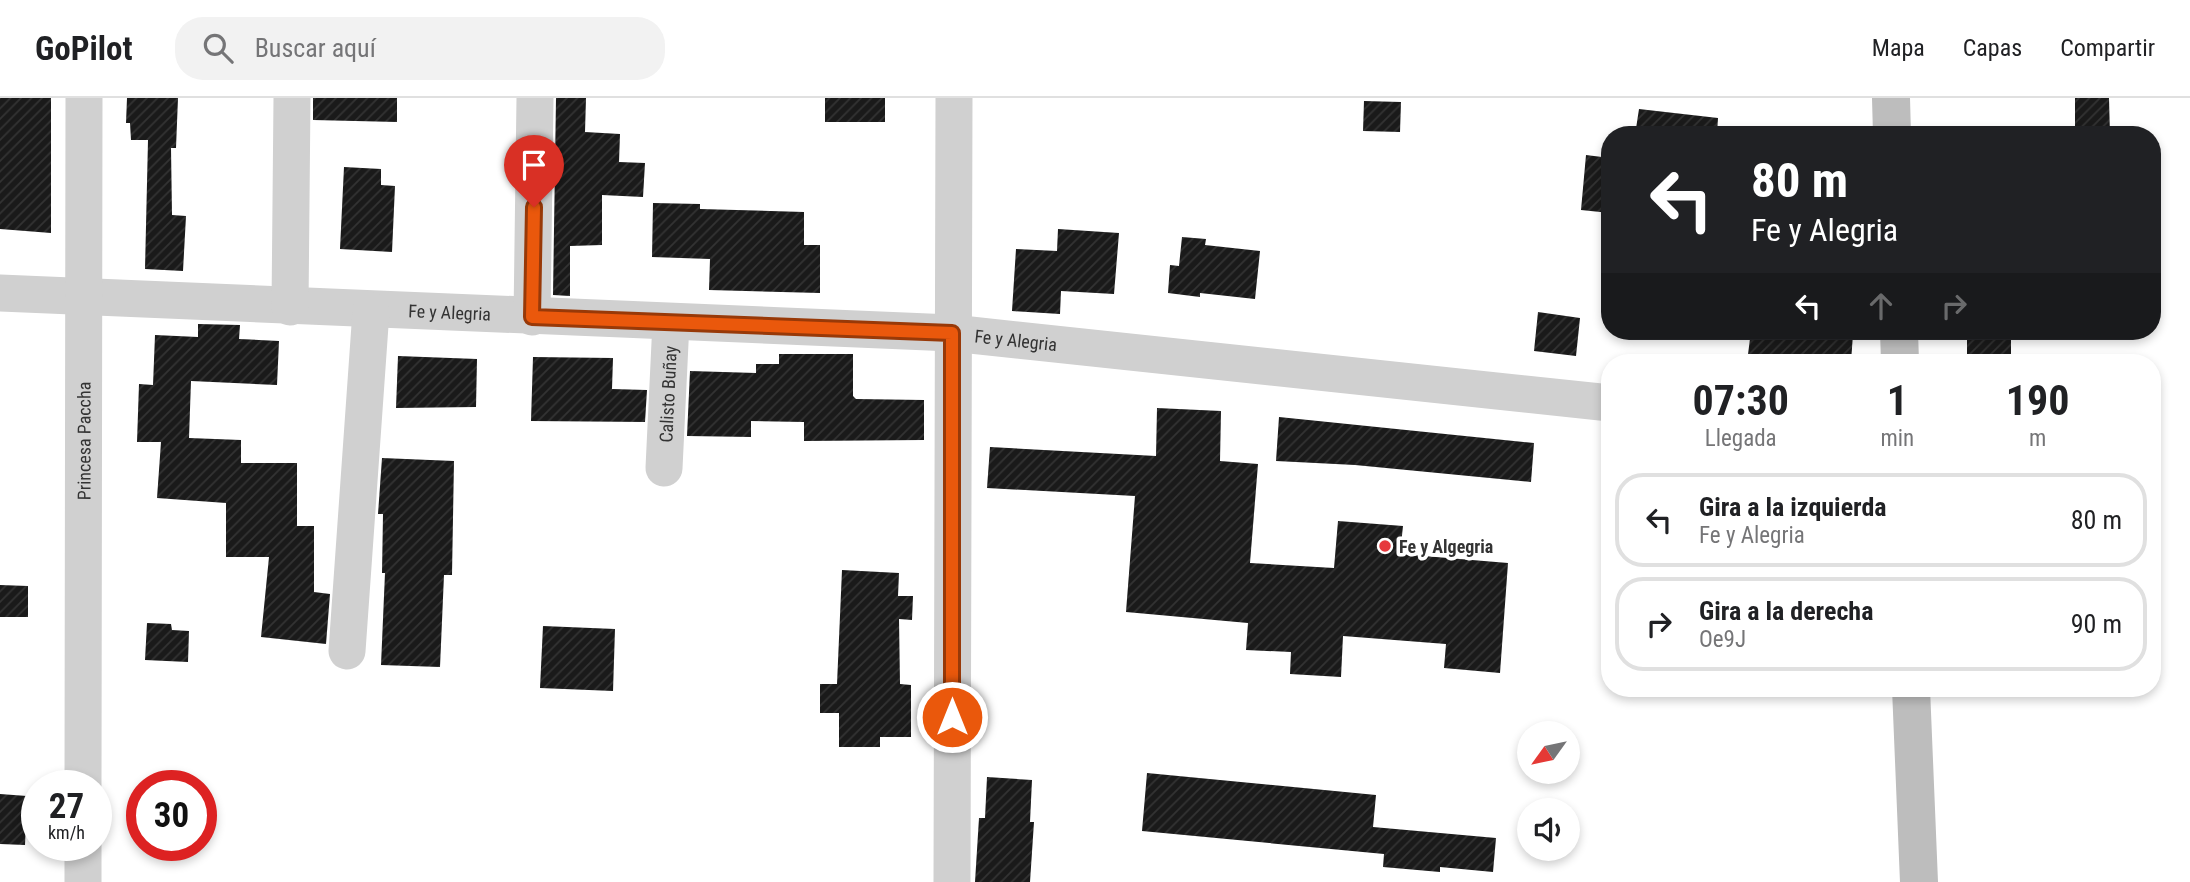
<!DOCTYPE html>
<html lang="es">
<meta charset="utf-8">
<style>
body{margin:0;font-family:"Roboto Condensed",sans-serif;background:#f2f2f2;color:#202124;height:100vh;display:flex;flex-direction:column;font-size:26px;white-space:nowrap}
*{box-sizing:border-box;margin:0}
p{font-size:23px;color:#757577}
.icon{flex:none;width:38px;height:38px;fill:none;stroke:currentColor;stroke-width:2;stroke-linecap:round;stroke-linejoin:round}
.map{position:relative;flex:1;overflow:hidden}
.sheet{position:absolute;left:1601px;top:256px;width:560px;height:343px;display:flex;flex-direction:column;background:#fff;border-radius:28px;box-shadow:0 4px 10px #0003}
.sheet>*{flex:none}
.top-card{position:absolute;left:1601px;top:28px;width:560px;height:214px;border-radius:28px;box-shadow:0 4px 10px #0003;background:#202124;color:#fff;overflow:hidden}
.needle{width:46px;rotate:237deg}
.controls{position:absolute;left:1517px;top:623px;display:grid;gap:14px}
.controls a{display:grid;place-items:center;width:63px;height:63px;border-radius:50%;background:#fff;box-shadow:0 4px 10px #0003;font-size:35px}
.speed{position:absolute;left:21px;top:672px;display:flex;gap:14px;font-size:35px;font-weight:700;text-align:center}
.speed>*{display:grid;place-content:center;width:91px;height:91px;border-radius:50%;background:#fff;box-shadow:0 4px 10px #0003;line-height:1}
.speed small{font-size:18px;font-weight:400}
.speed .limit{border:10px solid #d22;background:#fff;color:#111}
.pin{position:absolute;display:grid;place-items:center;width:60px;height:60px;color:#fff;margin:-72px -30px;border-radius:50% 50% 50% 0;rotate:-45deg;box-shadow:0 0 7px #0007}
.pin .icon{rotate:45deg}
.me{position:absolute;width:77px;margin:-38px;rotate:0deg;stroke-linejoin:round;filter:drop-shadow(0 0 5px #0008)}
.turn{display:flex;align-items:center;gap:24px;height:147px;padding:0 35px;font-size:32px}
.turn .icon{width:91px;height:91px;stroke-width:2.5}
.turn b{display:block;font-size:49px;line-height:60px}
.lanes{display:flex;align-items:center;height:66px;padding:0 35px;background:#0003;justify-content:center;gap:35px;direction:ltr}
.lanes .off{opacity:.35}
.eta{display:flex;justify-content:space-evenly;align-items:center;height:119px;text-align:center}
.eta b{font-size:42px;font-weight:700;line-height:49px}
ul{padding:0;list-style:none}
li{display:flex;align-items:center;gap:21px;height:94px;margin:0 14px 10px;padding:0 21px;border:4px solid #e0e0e0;border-radius:28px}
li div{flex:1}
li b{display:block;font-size:26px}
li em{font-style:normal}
header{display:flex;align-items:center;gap:42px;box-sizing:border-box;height:98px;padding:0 35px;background:#fff;border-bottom:2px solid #e0e0e0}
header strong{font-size:33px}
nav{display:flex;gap:38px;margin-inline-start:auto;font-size:24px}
.search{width:490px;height:63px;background:#f2f2f2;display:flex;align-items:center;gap:18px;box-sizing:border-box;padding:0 24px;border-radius:28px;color:#757577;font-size:26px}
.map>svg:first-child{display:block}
.building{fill:url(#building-hatch)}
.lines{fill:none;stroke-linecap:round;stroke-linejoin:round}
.street{stroke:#d0d0d0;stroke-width:37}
.secondary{stroke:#bdbdbd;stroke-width:38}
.route-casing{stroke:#983908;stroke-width:18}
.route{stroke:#ea580c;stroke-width:12}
.poi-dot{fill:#e6393d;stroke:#fff;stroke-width:2.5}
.labels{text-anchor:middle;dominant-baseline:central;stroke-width:7;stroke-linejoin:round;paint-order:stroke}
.street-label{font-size:18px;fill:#333;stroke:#fff}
.poi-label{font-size:18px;font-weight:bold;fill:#333;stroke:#fff;text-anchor:start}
</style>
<header>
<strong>GoPilot</strong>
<div class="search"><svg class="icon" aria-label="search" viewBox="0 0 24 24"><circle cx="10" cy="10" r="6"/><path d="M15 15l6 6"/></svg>Buscar aquí</div>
<nav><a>Mapa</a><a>Capas</a><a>Compartir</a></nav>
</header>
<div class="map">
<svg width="2190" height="784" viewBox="0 0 2190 784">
<defs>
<pattern id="building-hatch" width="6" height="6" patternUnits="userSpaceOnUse" patternTransform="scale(1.75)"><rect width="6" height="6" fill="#1a1a1a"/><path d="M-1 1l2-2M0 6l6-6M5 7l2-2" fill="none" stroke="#333"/></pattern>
</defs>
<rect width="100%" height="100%" fill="#fff"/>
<g class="building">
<path d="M0 0H51V135L0 131Z"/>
<path d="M127 0H178L176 50H171L172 117 186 118 183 173 145 171 148 42H131L130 25H126Z"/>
<path d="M313 0H397V24L313 22Z"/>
<path d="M556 0H586L585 34 620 36 619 64 645 65 643 99 602 97V147L570 148V198L553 197Z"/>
<rect x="825" y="0" width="60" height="24"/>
<path d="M2075 0H2109L2110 37H2075Z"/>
<path d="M1364 3 1401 4 1400 34 1363 33Z"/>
<path d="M1639 11 1718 20 1717 37H1635Z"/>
<path d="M1586 57 1610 60V115L1581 112Z"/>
<path d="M344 69 381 71V87L395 88 392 154 340 151Z"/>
<path d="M653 105 700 106V111L804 114V147H820V195L709 192 710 161 652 159Z"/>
<path d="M1058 131 1119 135 1114 196 1061 193 1060 216 1012 213 1016 151 1057 153Z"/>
<path d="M1182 139 1206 141 1205 147 1260 153 1255 201 1200 195V199L1168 195 1170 167 1179 168Z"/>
<path d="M1538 214 1580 220 1576 258 1534 253Z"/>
<path d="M198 226 240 227 239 241 279 243 277 287 191 283 189 340 241 342V365H297V428H314V494L330 496 326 546 261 539 269 459H226V405L157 400 161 344H137L139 286 153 287 155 237 198 239Z"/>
<path d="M1751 233 1853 236 1851 264H1747Z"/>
<rect x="1967" y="233" width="44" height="31"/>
<path d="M779 256H853V298L856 301 924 302V342L804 343V324L751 323V339L687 338 690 273 756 275V266H779Z"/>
<path d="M398 258 477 261 476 309 396 310Z"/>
<path d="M533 259 613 260 612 291 647 292 645 324 531 323Z"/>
<path d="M1157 310 1221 313 1220 363 1258 366 1250 465 1334 470 1338 423 1403 428 1400 456 1508 465 1500 575 1444 570 1446 546 1343 538 1341 579 1290 576 1291 554 1246 552 1248 525 1126 514 1135 398 987 390 990 349 1156 358Z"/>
<path d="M1279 319 1534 345 1531 384 1355 367 1276 363Z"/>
<path d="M382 360 454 363 452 477H444L440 569 381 567 385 475H382L383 416H378Z"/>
<path d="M842 472 899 475 898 498H913L912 522 899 521 900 586 911 587V639H880V649H839V615H820V586H837Z"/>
<path d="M0 487 28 488V519H0Z"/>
<path d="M147 525 171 526 172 532 189 533 188 564 145 562Z"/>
<path d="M543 528 615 531 613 593 540 590Z"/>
<path d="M1147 675 1376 697 1373 729 1496 740 1493 774 1440 769V774L1383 769 1384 756 1142 733Z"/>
<path d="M987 679 1032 682 1030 724H1034L1030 784H975L979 720H985Z"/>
<path d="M0 696 27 698 25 747 0 746Z"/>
</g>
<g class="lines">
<g class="street">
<path id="s1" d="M0 195 952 235 1610 305"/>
<path d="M290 209 292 0"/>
<path d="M532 219 535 0"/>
<path id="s2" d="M664 370 671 224"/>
<path d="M347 553 371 213"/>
<path id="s3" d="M83 688 84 0"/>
<path d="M83 747V784"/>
<path d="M952 784 954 0"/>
</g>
<g class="secondary">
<path d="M1891 0 1892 37"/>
<path d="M1899 233 1900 264"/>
<path d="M1911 590 1919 784"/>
</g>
</g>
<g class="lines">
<defs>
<path id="route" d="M534 109 532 219 952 235V619"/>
</defs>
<use href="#route" class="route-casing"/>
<use href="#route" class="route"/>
</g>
<circle class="poi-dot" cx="1385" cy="448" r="7"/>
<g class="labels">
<g class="street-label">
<text stroke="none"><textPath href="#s1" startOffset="450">Fe y Alegria</textPath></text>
<text stroke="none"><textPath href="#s1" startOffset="1017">Fe y Alegria</textPath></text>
<text stroke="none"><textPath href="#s2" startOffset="74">Calisto Buñay</textPath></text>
<text stroke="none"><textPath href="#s3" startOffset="345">Princesa Paccha</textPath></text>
</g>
<g class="poi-label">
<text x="1399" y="448">Fe y Algegria</text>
</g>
</g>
</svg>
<div class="controls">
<a><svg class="needle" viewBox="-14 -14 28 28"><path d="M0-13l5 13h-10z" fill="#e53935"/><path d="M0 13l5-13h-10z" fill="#757577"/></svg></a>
<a><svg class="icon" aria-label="sound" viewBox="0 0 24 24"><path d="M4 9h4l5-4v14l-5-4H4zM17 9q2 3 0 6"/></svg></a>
</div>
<div class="speed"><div>27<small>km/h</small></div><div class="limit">30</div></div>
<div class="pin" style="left:534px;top:109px;background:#d93025"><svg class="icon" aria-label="arrive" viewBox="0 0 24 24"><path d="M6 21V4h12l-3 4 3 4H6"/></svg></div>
<svg class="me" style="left:952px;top:619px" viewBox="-20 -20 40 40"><circle r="17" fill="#ea580c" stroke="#fff" stroke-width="3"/><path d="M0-11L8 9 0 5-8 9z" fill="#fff"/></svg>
<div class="top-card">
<div class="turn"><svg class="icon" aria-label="left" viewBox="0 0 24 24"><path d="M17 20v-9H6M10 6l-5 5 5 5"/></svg><div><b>80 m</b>Fe y Alegria</div></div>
<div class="lanes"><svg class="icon" aria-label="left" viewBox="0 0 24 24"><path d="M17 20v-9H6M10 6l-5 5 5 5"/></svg><svg class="icon off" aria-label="ahead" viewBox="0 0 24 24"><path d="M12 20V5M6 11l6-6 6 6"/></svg><svg class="icon off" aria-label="right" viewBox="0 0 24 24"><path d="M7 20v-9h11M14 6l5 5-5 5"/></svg></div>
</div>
<section class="sheet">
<div class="eta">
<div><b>07:30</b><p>Llegada</p></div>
<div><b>1</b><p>min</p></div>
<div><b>190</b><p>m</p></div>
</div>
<ul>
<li><svg class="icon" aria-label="left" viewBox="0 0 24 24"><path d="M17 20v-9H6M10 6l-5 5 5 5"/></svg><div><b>Gira a la izquierda</b><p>Fe y Alegria</p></div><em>80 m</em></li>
<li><svg class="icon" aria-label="right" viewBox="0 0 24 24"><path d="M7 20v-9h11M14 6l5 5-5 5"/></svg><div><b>Gira a la derecha</b><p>Oe9J</p></div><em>90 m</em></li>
</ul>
</section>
</div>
